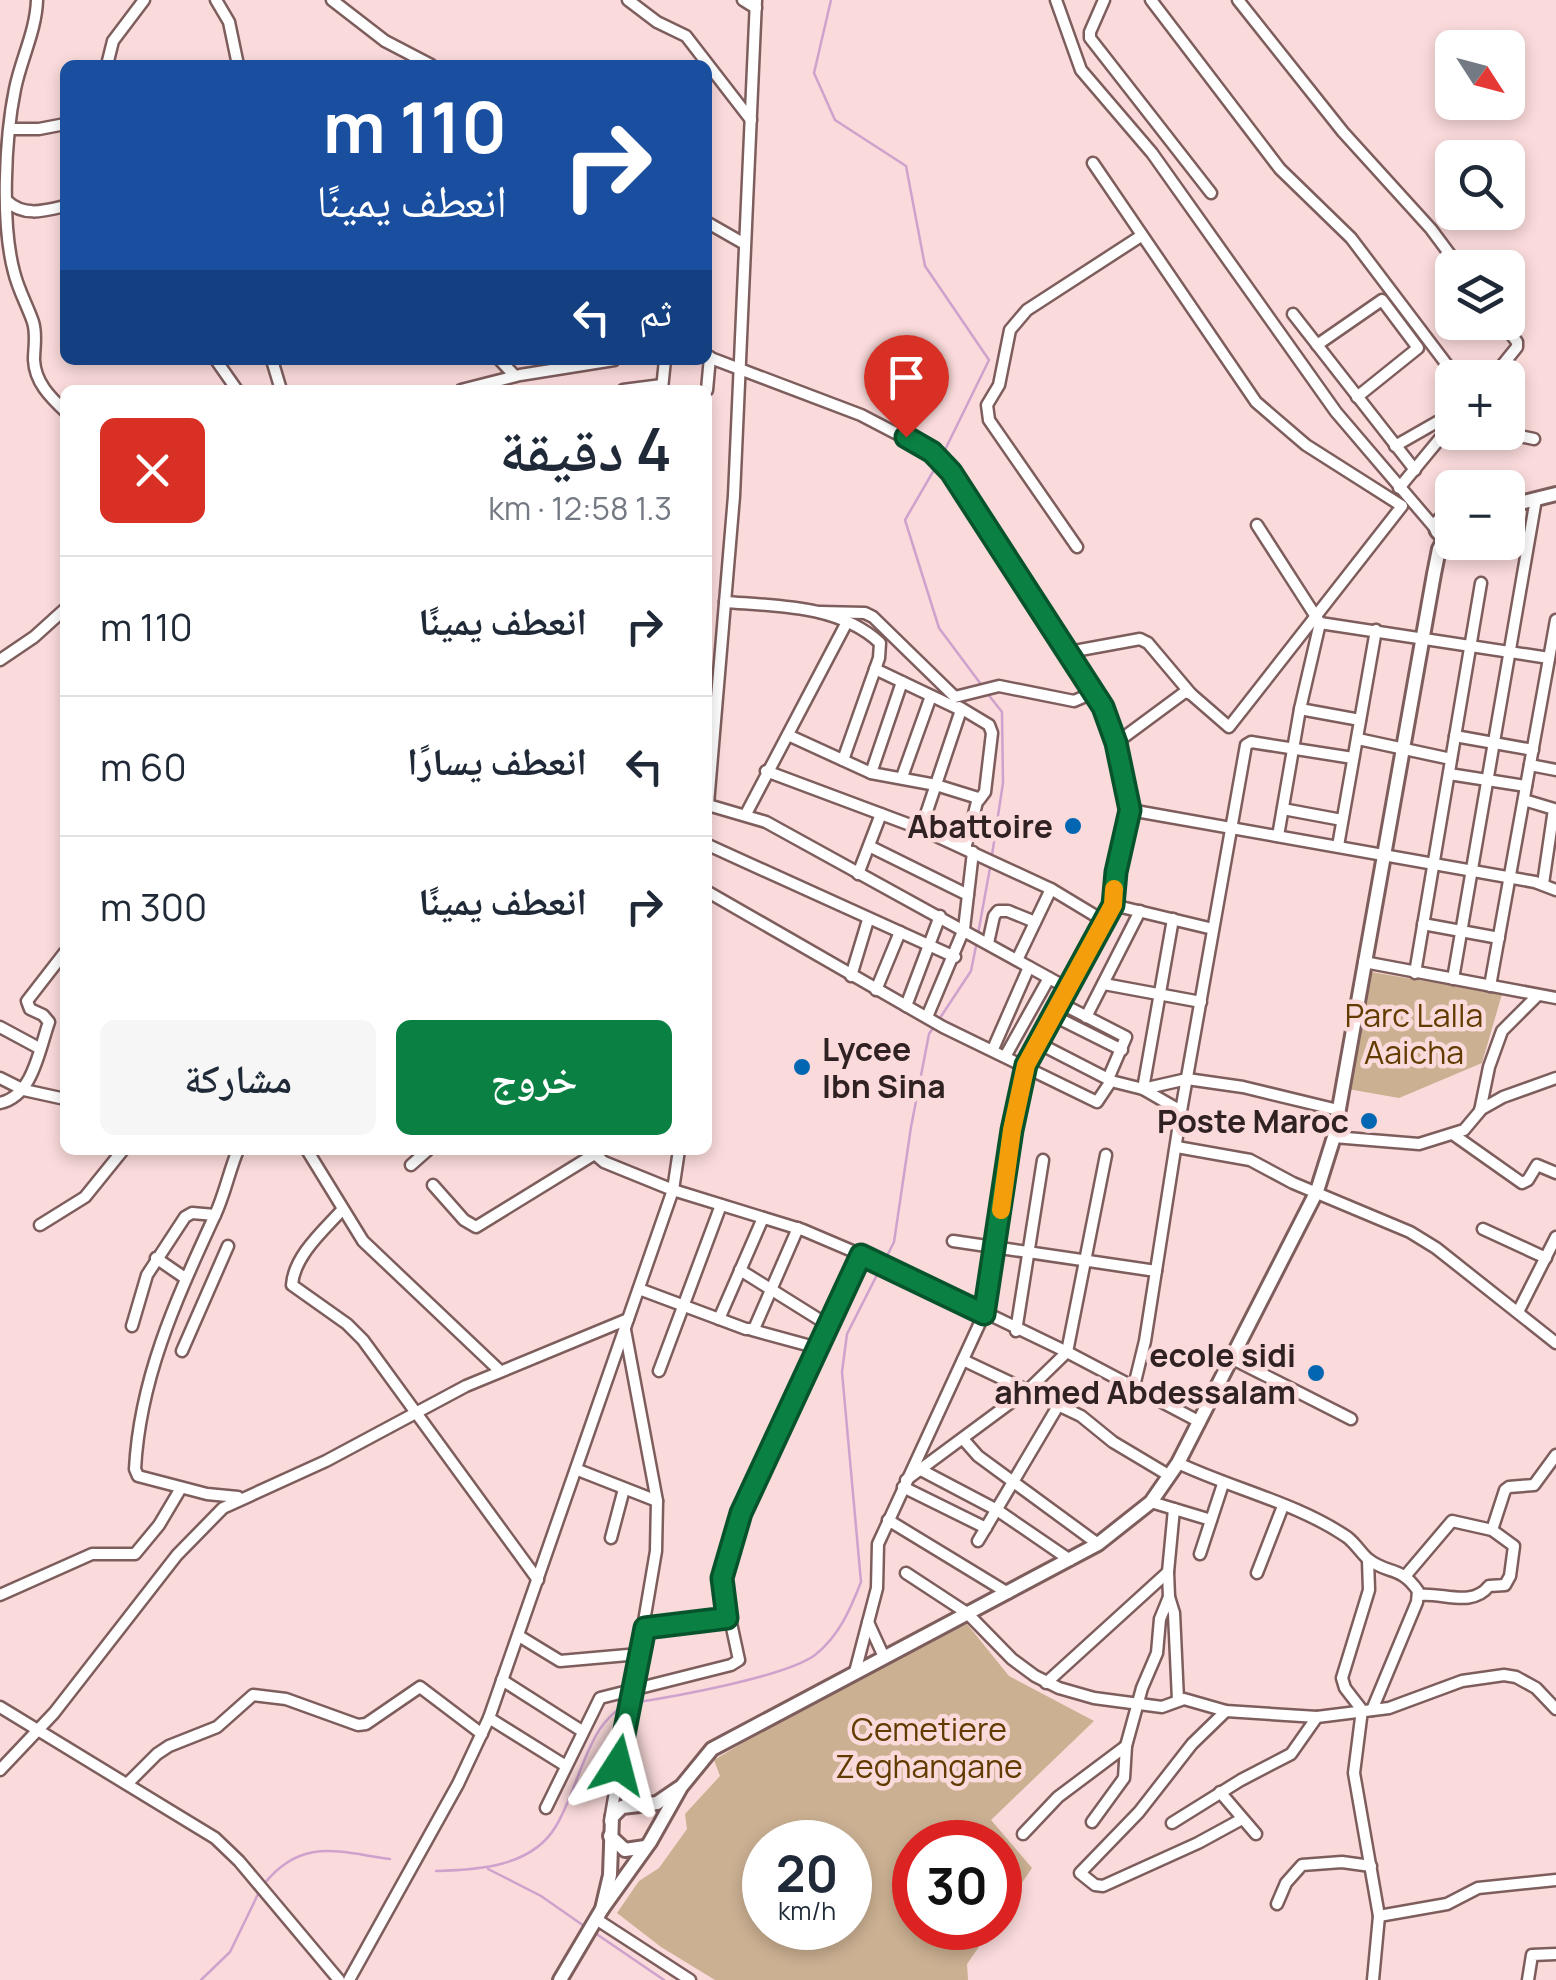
<!DOCTYPE html>
<html lang="ar">
<meta charset="utf-8">
<style>
body{margin:0;font-family:Manrope,"Noto Naskh Arabic",sans-serif;background:#f6f6f7;color:#1f2937;direction:rtl;height:100vh;display:flex;flex-direction:column;font-size:38px;white-space:nowrap}
*{box-sizing:border-box;margin:0}
p{font-size:32px;color:#747a83}
.icon{flex:none;width:55px;height:55px;fill:none;stroke:currentColor;stroke-width:2;stroke-linecap:round;stroke-linejoin:round}
.map{position:relative;flex:1;overflow:hidden;direction:ltr}
.sheet{position:absolute;left:60px;top:385px;width:652px;height:770px;display:flex;flex-direction:column;background:#fff;border-radius:15px;box-shadow:0 5px 15px #0003;direction:rtl}
.sheet>*{flex:none}
.top-card{position:absolute;left:60px;top:60px;width:652px;height:305px;border-radius:15px;box-shadow:0 5px 15px #0003;direction:rtl;background:#1a4fa0;color:#fff;overflow:hidden}
.needle{width:65px;rotate:126deg}
.fabs{position:absolute;left:1435px;top:30px;display:grid;gap:20px}
.fabs a{display:grid;place-items:center;width:90px;height:90px;border-radius:15px;background:#fff;box-shadow:0 5px 15px #0003;font-size:50px}
.speed{position:absolute;left:742px;top:1820px;display:flex;gap:20px;font-size:50px;font-weight:700;text-align:center}
.speed>*{display:grid;place-content:center;width:130px;height:130px;border-radius:50%;background:#fff;box-shadow:0 5px 15px #0003;line-height:1}
.speed small{font-size:25px;font-weight:400}
.speed .limit{border:15px solid #d22;background:#fff;color:#111}
.pin{position:absolute;display:grid;place-items:center;width:85px;height:85px;color:#fff;margin:-102px -42px;border-radius:50% 50% 50% 0;rotate:-45deg;box-shadow:0 0 10px #0007}
.pin .icon{rotate:45deg}
.me{position:absolute;width:110px;margin:-55px;rotate:9deg;stroke-linejoin:round;filter:drop-shadow(0 0 8px #0008)}
.turn{display:flex;align-items:center;gap:35px;height:210px;padding:0 40px;font-size:45px}
.turn .icon{width:130px;height:130px;stroke-width:2.5}
.turn b{display:block;font-size:70px;line-height:85px}
.then{display:flex;align-items:center;height:95px;padding:0 40px;background:#0003;gap:20px;font-size:38px}
.round{display:grid;place-items:center;flex:none;width:105px;height:105px;border-radius:15px;background:#f6f6f7}
.head{display:flex;align-items:center;justify-content:space-between;height:170px;padding:0 40px}
h1{font-size:60px;font-weight:600;line-height:75px}
.cta{display:flex;gap:20px;margin-top:auto;padding:20px 40px}
.cta a{flex:1;height:115px;border-radius:15px;background:#0b8043;color:#fff;font-size:40px;font-weight:600;line-height:115px;text-align:center}
.cta a+a{background:#f6f6f7;color:#1f2937}
ul{padding:0;list-style:none}
li{display:flex;align-items:center;gap:30px;height:140px;padding:0 40px;border-top:2px solid #e0e1e3}
li div{flex:1}
li b{display:block;font-size:38px}
li em{font-style:normal}
.map>svg:first-child{display:block}
.green{fill:#cbb092;fill-rule:evenodd}
.lines{fill:none;stroke-linecap:round;stroke-linejoin:round}
.stream{stroke:#cfa2cd;stroke-width:2.5}
.minor-casing{stroke:#7e5d5d;stroke-width:15}
.major-casing{stroke:#7e5d5d;stroke-width:18}
.minor{stroke:#fff;stroke-width:10}
.major{stroke:#fff;stroke-width:12}
.route-casing{stroke:#07532c;stroke-width:25}
.route{stroke:#0b8043;stroke-width:18}
.slow{stroke:#f59e0b;stroke-width:18}
.poi-dot{fill:#0266b2;stroke:#fadada;stroke-width:4}
.labels{text-anchor:middle;dominant-baseline:central;stroke-width:9;stroke-linejoin:round;paint-order:stroke}
.poi-label{font-size:32px;font-weight:bold;fill:#302222;stroke:#fadada;text-anchor:end}
.park-label{font-size:32px;fill:#613b00;stroke:#fadada}
</style>
<div class="map">
<svg width="1556" height="1980" viewBox="0 0 1556 1980">
<rect width="100%" height="100%" fill="#fadada"/>
<g class="green">
<path d="M1371 972 1502 994 1482 1063 1399 1098 1348 1089Z"/>
<path d="M967 1624 1009 1676 1094 1721 991 1820 1032 1868 1000 1915V1842H915V1928H992L967 1964 968 1980H715L661 1947 617 1913 639 1881 659 1868 687 1829 685 1814 720 1776 714 1760 831 1690ZM765 1842H850V1928H765Z"/>
</g>
<g class="lines">
<g class="stream">
<path d="M831 0 814 73 835 120 906 166 925 266 989 360 942 456"/>
<path d="M938 463 905 520 939 628 983 687"/>
<path d="M987 693 1002 712 1003 783 992 855"/>
<path d="M978 934 990 868"/>
<path d="M940 1018 971 971 977 941"/>
<path d="M885 1260 894 1242 911 1127 929 1034 935 1025"/>
<path d="M632 1703C672 1697 785 1677 815 1655 839 1636 850 1610 861 1582L842 1372 847 1334 881 1267"/>
<path d="M488 1869 541 1896 584 1926"/>
<path d="M436 1871C478 1870 532 1867 556 1826 568 1806 575 1782 584 1761 594 1737 602 1720 624 1705"/>
<path d="M264 1884C302 1837 338 1852 390 1859"/>
<path d="M595 1933 664 1980"/>
<path d="M201 1980 230 1952 260 1890"/>
</g>
<defs>
<g id="minor">
<path d="M37 0C36 31 21 59 15 89 5 138 1 224 14 272 18 289 27 305 33 322 37 335 34 347 34 360 35 382 50 397 65 411"/>
<path d="M216 0 229 22 238 65"/>
<path d="M332 0 385 41 431 65"/>
<path d="M628 0 657 22 686 36 751 120"/>
<path d="M743 0 756 8"/>
<path d="M1056 0 1081 70 1152 153 1336 412 1435 528"/>
<path d="M1104 0 1090 32V38L1211 193"/>
<path d="M1151 0 1280 169 1351 238 1457 378"/>
<path d="M1238 0 1343 132 1431 229 1460 268"/>
<path d="M107 65 113 41 144 0"/>
<path d="M11 129H39L65 124"/>
<path d="M1093 163 1256 402 1306 445 1402 506 1229 727 1191 694 1185 692 1116 743"/>
<path d="M7 201C24 217 44 211 65 206"/>
<path d="M708 223 743 243"/>
<path d="M1293 314 1415 470"/>
<path d="M1317 345 1382 300 1418 348 1357 397"/>
<path d="M708 357 861 415 932 452 976 507 1095 692 1116 743 1130 810 1115 873 1113 905 1026 1065 1011 1129 984 1314 878 1544 877 1588 855 1672"/>
<path d="M216 360 237 390"/>
<path d="M272 360 281 390"/>
<path d="M500 360 515 376"/>
<path d="M1492 378 1517 347V342L1502 322"/>
<path d="M662 389 665 360"/>
<path d="M461 390 520 375 614 360"/>
<path d="M623 390 662 385"/>
<path d="M707 390 710 357"/>
<path d="M1500 432 1534 439"/>
<path d="M1395 446 1437 422 1452 418"/>
<path d="M1399 488 1452 424"/>
<path d="M1257 525 1320 623 1300 709 1278 836"/>
<path d="M1077 547 989 420 987 405 999 385 1010 330 1027 310 1141 236"/>
<path d="M725 602C778 606 839 605 880 643L879 658 843 760"/>
<path d="M820 612 865 613 873 617 955 697 999 686 1074 701 1095 692"/>
<path d="M1320 623 1549 658"/>
<path d="M1069 652 1140 639 1148 643 1191 694"/>
<path d="M0 660 34 637 65 609"/>
<path d="M875 669 961 710 921 829"/>
<path d="M959 707 989 725 992 733 985 792 979 800"/>
<path d="M1300 709 1360 720"/>
<path d="M788 735 871 773 936 785 978 798 965 849"/>
<path d="M1455 736 1533 750"/>
<path d="M1358 739 1451 759"/>
<path d="M1530 765 1556 770"/>
<path d="M766 771 921 829 1051 889"/>
<path d="M871 773 902 682"/>
<path d="M1449 774 1526 786"/>
<path d="M902 777 931 696"/>
<path d="M1524 800 1554 809 1543 884"/>
<path d="M708 804 734 496 756 0"/>
<path d="M708 805 766 822 1069 989"/>
<path d="M1283 809 1342 820"/>
<path d="M1130 810 1535 882 1556 890"/>
<path d="M746 814 847 622"/>
<path d="M708 845 955 957"/>
<path d="M869 846 968 895"/>
<path d="M1338 846 1376 630"/>
<path d="M858 874 881 814"/>
<path d="M708 892 943 1027 1097 1102 1111 1081 1143 1089 1181 1111"/>
<path d="M1113 905 1213 929"/>
<path d="M1423 924 1499 938"/>
<path d="M988 943 994 916 998 911H1008L1035 922"/>
<path d="M1017 960 1051 889 1104 921"/>
<path d="M1364 962 1556 998"/>
<path d="M1415 973 1481 583"/>
<path d="M851 976 868 920"/>
<path d="M1453 979 1536 499"/>
<path d="M1104 984 1201 1002"/>
<path d="M1490 986 1556 620"/>
<path d="M876 990 900 932"/>
<path d="M1060 1003 1126 1037 1108 1079"/>
<path d="M906 1006 940 916"/>
<path d="M1054 1016 1122 1050"/>
<path d="M927 1017 964 929 973 852"/>
<path d="M1086 1017 1140 911"/>
<path d="M0 1027 39 1048"/>
<path d="M1038 1043 1110 1080"/>
<path d="M993 1049 1029 967"/>
<path d="M1006 1055 1049 978"/>
<path d="M0 1078 24 1090 65 1099"/>
<path d="M1143 1089 1187 1079 1243 1087 1338 1110"/>
<path d="M1143 1089 1173 919"/>
<path d="M0 1103C33 1096 39 1050 49 1022L43 1015 30 1009 27 1001 65 952"/>
<path d="M1480 1110 1503 1097 1556 1078"/>
<path d="M1454 1135 1522 1183 1528 1180 1537 1165 1556 1173"/>
<path d="M1334 1137 1419 1144 1464 1130 1480 1111 1489 1067 1502 1031 1538 995"/>
<path d="M1177 1147 1250 1160 1293 1183 1410 1232 1436 1248 1556 1343"/>
<path d="M238 1150C229 1171 225 1194 215 1215 177 1298 140 1376 135 1469L138 1476 207 1494 238 1497"/>
<path d="M307 1150 363 1241 500 1371"/>
<path d="M590 1150 604 1162 673 1190 803 1230 897 1270 1067 1352 1200 1422"/>
<path d="M411 1165 428 1150"/>
<path d="M433 1185 464 1220 476 1227 593 1155"/>
<path d="M342 1210C323 1231 294 1256 292 1285L347 1324 363 1340 538 1580"/>
<path d="M40 1225 85 1197 123 1150"/>
<path d="M1483 1229 1546 1258"/>
<path d="M953 1241 1156 1271"/>
<path d="M156 1258 185 1278"/>
<path d="M740 1270 828 1325"/>
<path d="M639 1289 746 1329H754L798 1228"/>
<path d="M1518 1312 1556 1237"/>
<path d="M719 1319 763 1218"/>
<path d="M132 1326 147 1275 185 1217 192 1213 215 1215"/>
<path d="M752 1330 818 1348"/>
<path d="M1016 1331 1043 1160"/>
<path d="M182 1351 228 1246"/>
<path d="M1233 1359 1351 1419"/>
<path d="M963 1360 1081 1416 1113 1442 1170 1476"/>
<path d="M659 1371 721 1205"/>
<path d="M1134 1386 1145 1341 1181 1111 1246 745 1251 742 1353 758"/>
<path d="M963 1439 978 1456 1098 1544"/>
<path d="M1178 1463C1233 1489 1297 1503 1347 1537 1356 1544 1361 1553 1368 1559 1388 1575 1400 1565 1418 1591L1417 1602 1372 1710"/>
<path d="M578 1470 657 1501"/>
<path d="M921 1470 997 1510 1070 1560"/>
<path d="M906 1480 1029 1389 1067 1352 1106 1155"/>
<path d="M903 1487 986 1528"/>
<path d="M1151 1502 1211 1520"/>
<path d="M1174 1509 1168 1572 1169 1597 1174 1613 1178 1700"/>
<path d="M888 1520 1008 1593"/>
<path d="M1492 1530 1505 1490 1509 1487 1534 1485 1556 1455"/>
<path d="M611 1538 624 1489"/>
<path d="M978 1541 1058 1406"/>
<path d="M1200 1554 1223 1484"/>
<path d="M1368 1560 1369 1590 1342 1678 1345 1688 1362 1710 1354 1773 1379 1916 1373 1980"/>
<path d="M906 1573 967 1613 1012 1659 1035 1676 1059 1688 1094 1698 1162 1707 1184 1699 1226 1711 1317 1717 1389 1708 1462 1681 1504 1675 1516 1677 1536 1688 1556 1709"/>
<path d="M1257 1573 1283 1506"/>
<path d="M1407 1574 1452 1521 1492 1530 1514 1546 1510 1576 1505 1585 1489 1586C1472 1608 1442 1592 1419 1595"/>
<path d="M0 1595 92 1554H135L159 1525 181 1488"/>
<path d="M868 1622 884 1657"/>
<path d="M645 1628 727 1618"/>
<path d="M519 1636 560 1661 639 1654"/>
<path d="M502 1680 582 1731"/>
<path d="M1046 1683 1168 1572"/>
<path d="M0 1707 215 1838 239 1861 339 1980"/>
<path d="M1226 1711 1192 1744 1139 1812 1080 1873 1095 1885 1103 1886 1198 1843 1242 1819"/>
<path d="M489 1718 566 1766"/>
<path d="M0 1770 54 1713 177 1555 223 1508 326 1461 466 1386 628 1319"/>
<path d="M620 1776 629 1805"/>
<path d="M127 1784 157 1754 169 1746 217 1727 253 1695 286 1699 358 1725 366 1724 420 1687 482 1734"/>
<path d="M1220 1792 1256 1834"/>
<path d="M546 1808 600 1698 731 1665 739 1660 723 1586 726 1558 747 1499 861 1255"/>
<path d="M610 1821 656 1551 657 1501 625 1330"/>
<path d="M1092 1822 1124 1778 1126 1746 1142 1688 1157 1653 1160 1619 1169 1597"/>
<path d="M1172 1823 1241 1780 1291 1754 1317 1717"/>
<path d="M1023 1834 1058 1797 1126 1746"/>
<path d="M1277 1904 1286 1883 1302 1865 1342 1862 1371 1866"/>
<path d="M1379 1916 1447 1904 1478 1888 1556 1880"/>
<path d="M596 1919 690 1980"/>
<path d="M349 1980 458 1784 489 1718 673 1190 679 1150"/>
<path d="M1528 1980 1532 1955 1556 1954"/>
</g>
<g id="major">
<path d="M1508 506 1556 494"/>
<circle cx="1444" cy="527" r="8"/>
<path d="M610 1836 625 1850 645 1847"/>
<path d="M602 1909 650 1842 681 1787 712 1749 1098 1544 1151 1502 1178 1463 1317 1191 1334 1137 1434 574 1439 549 1446 536"/>
<path d="M560 1980 602 1909 610 1875 612 1817 622 1807 657 1803 679 1788"/>
</g>
</defs>
<use href="#minor" class="minor-casing"/>
<use href="#major" class="major-casing"/>
<use href="#minor" class="minor"/>
<use href="#major" class="major"/>
</g>
<g class="lines">
<defs>
<path id="route" d="M618 1765 645 1628 727 1618 722 1578 741 1513 861 1255 984 1314 1012 1130 1026 1065 1113 905 1116 872 1130 810 1116 743 1103 707 951 472 932 452 906 437"/>
</defs>
<use href="#route" class="route-casing"/>
<use href="#route" class="route"/>
<path class="slow" d="M1001 1210 1012 1130 1026 1065 1113 905 1114 889"/>
</g>
<g class="poi-dot">
<circle cx="1073" cy="826" r="10"/>
<circle cx="802" cy="1067" r="10"/>
<circle cx="1369" cy="1121" r="10"/>
<circle cx="1316" cy="1373" r="10"/>
</g>
<g class="labels">
<g class="poi-label">
<text x="1053" y="826">Abattoire</text>
<text x="822" y="1049" text-anchor="start">Lycee<tspan x="822" dy="37">Ibn Sina</tspan></text>
<text x="1349" y="1121">Poste Maroc</text>
<text x="1296" y="1355">ecole sidi<tspan x="1296" dy="37">ahmed Abdessalam</tspan></text>
</g>
<g class="park-label">
<text x="1414" y="1015">Parc Lalla<tspan x="1414" dy="37">Aaicha</tspan></text>
<text x="929" y="1729">Cemetiere<tspan x="929" dy="37">Zeghangane</tspan></text>
</g>
</g>
</svg>
<div class="fabs">
<a><svg class="needle" viewBox="-14 -14 28 28"><path d="M0-13l5 13h-10z" fill="#e53935"/><path d="M0 13l5-13h-10z" fill="#747a83"/></svg></a>
<a><svg class="icon" aria-label="search" viewBox="0 0 24 24"><circle cx="10" cy="10" r="6"/><path d="M15 15l6 6"/></svg></a>
<a><svg class="icon" aria-label="layers" viewBox="0 0 24 24"><path d="M12 4l9 5-9 5-9-5zM3 14l9 5 9-5"/></svg></a>
<a>+</a>
<a>−</a>
</div>
<div class="speed"><div>20<small>km/h</small></div><div class="limit">30</div></div>
<div class="pin" style="left:906px;top:437px;background:#d93025"><svg class="icon" aria-label="arrive" viewBox="0 0 24 24"><path d="M6 21V4h12l-3 4 3 4H6"/></svg></div>
<svg class="me" style="left:618px;top:1765px" viewBox="-20 -20 40 40"><path d="M0-17L14 15 0 8-14 15z" fill="#0b8043" stroke="#fff" stroke-width="4"/></svg>
<div class="top-card">
<div class="turn"><svg class="icon" aria-label="right" viewBox="0 0 24 24"><path d="M7 20v-9h11M14 6l5 5-5 5"/></svg><div><b>110 m</b>انعطف يمينًا</div></div>
<div class="then">ثم<svg class="icon" aria-label="left" viewBox="0 0 24 24"><path d="M17 20v-9H6M10 6l-5 5 5 5"/></svg></div>
</div>
<section class="sheet">
<div class="head"><div><h1>4 دقيقة</h1><p>1.3 km · 12:58</p></div><a class="round" style="background:#d93025;color:#fff"><svg class="icon" aria-label="close" viewBox="0 0 24 24"><path d="M6 6l12 12M18 6L6 18"/></svg></a></div>
<ul>
<li><svg class="icon" aria-label="right" viewBox="0 0 24 24"><path d="M7 20v-9h11M14 6l5 5-5 5"/></svg><div><b>انعطف يمينًا</b></div><em>110 m</em></li>
<li><svg class="icon" aria-label="left" viewBox="0 0 24 24"><path d="M17 20v-9H6M10 6l-5 5 5 5"/></svg><div><b>انعطف يسارًا</b></div><em>60 m</em></li>
<li><svg class="icon" aria-label="right" viewBox="0 0 24 24"><path d="M7 20v-9h11M14 6l5 5-5 5"/></svg><div><b>انعطف يمينًا</b></div><em>300 m</em></li>
</ul>
<div class="cta"><a>خروج</a><a>مشاركة</a></div>
</section>
</div>
